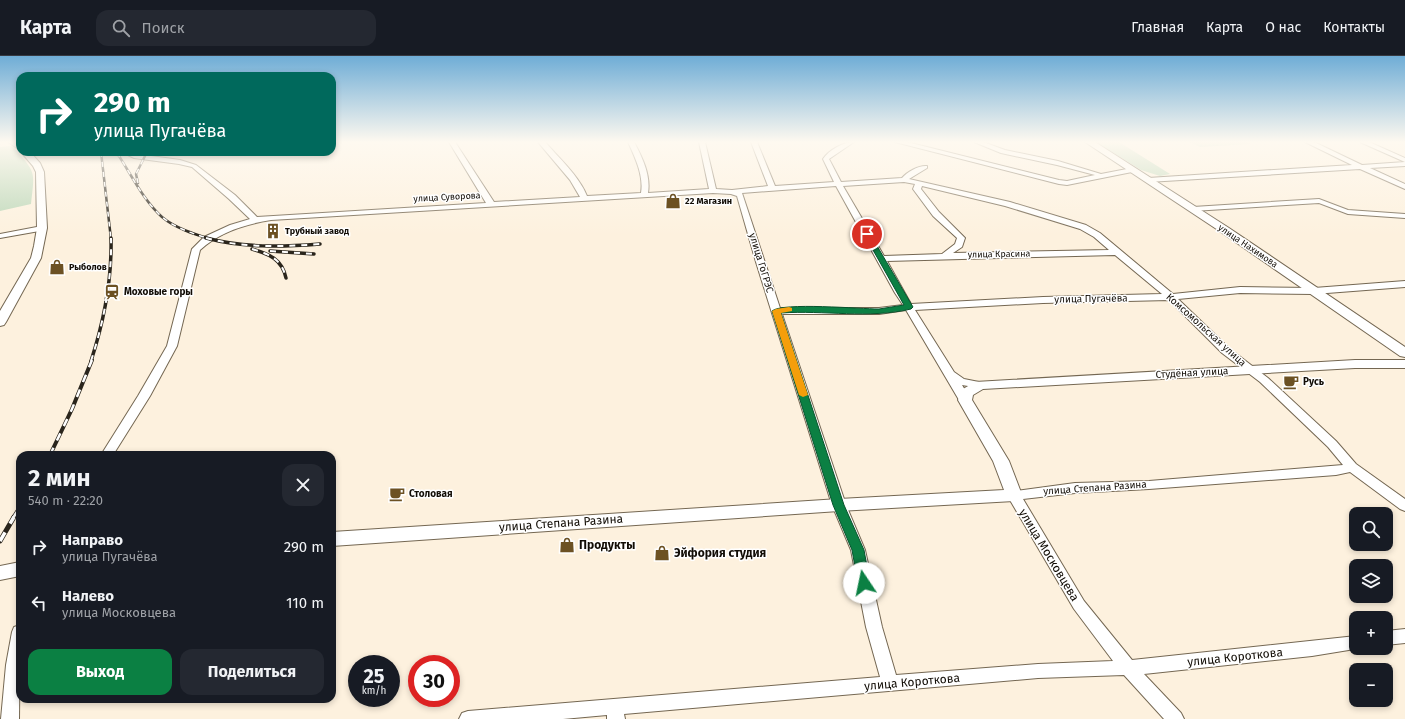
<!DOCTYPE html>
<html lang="ru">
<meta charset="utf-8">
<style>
body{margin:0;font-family:"Fira Sans",sans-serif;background:#242831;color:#f1f3f6;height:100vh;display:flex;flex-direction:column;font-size:15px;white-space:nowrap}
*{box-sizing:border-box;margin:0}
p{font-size:13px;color:#9ea1a6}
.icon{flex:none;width:22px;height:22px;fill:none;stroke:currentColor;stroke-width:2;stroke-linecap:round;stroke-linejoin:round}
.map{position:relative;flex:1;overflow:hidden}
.sheet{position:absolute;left:16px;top:395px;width:320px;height:252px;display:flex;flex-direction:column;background:#171b24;border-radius:12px;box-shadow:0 2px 6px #0003}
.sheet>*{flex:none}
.hud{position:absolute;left:16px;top:16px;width:320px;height:84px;border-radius:12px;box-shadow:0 2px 6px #0003;background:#00695c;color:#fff;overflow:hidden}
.buttons{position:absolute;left:1349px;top:451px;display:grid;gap:8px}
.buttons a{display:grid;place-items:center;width:44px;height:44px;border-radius:8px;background:#171b24;box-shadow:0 2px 6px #0003;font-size:20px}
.speed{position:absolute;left:348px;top:599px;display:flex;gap:8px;font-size:20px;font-weight:700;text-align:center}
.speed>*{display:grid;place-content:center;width:52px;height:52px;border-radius:50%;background:#171b24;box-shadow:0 2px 6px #0003;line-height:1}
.speed small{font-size:10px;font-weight:400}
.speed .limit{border:6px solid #d22;background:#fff;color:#111}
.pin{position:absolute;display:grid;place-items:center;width:34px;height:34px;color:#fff;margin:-17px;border:2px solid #fff;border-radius:50%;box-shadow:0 1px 4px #0007}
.me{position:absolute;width:44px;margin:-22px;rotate:349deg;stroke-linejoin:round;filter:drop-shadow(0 0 3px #0008)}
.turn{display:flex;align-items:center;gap:14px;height:84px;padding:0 12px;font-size:18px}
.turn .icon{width:52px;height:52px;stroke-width:2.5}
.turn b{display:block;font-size:28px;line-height:34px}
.round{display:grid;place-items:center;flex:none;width:42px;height:42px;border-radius:12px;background:#242831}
.overview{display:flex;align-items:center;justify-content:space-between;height:68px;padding:0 12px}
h1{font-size:24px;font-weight:700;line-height:30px}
.cta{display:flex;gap:8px;margin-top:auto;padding:8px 12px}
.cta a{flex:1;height:46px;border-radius:12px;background:#0b8043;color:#fff;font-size:16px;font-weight:700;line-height:46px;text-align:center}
.cta a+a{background:#242831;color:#f1f3f6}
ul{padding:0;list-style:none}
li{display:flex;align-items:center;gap:12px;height:56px;padding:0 12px}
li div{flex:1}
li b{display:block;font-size:15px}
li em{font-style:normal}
header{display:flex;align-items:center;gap:24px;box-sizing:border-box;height:56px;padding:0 20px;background:#171b24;border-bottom:1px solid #363941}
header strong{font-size:19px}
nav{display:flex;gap:22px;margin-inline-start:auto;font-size:14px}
.search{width:280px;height:36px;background:#242831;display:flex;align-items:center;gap:10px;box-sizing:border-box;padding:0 14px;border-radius:12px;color:#9ea1a6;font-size:15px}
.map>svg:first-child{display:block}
.green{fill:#bcd7b8}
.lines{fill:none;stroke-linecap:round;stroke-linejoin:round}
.minor-casing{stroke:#746752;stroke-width:2}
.tertiary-casing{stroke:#746752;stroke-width:2}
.secondary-casing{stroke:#746752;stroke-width:2}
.minor{fill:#fff;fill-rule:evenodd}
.tertiary{fill:#fff;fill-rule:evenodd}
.secondary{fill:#fff;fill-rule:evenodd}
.rail-far3-casing{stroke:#2a251c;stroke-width:2.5}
.rail-far2-casing{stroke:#2a251c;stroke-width:3.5}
.rail-far1-casing{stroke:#2a251c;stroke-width:4}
.rail-casing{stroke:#2a251c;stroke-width:5}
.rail-far3{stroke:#fff;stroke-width:1.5;stroke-dasharray:5;stroke-linecap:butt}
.rail-far2{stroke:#fff;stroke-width:2;stroke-dasharray:6;stroke-linecap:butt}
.rail-far1{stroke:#fff;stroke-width:2.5;stroke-dasharray:8;stroke-linecap:butt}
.rail{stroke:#fff;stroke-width:3.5;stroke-dasharray:10;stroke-linecap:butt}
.route{fill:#0b8043;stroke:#07532c}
.slow{fill:#f59e0b}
.labels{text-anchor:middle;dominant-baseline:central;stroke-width:3;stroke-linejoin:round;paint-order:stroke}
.far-street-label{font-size:9px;fill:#120d06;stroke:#fff}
.far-poi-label{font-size:9px;font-weight:bold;fill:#120d06;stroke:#fff;text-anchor:start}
.street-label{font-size:10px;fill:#120d06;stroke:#fff}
.poi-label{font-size:10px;font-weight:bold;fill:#120d06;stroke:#fff;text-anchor:start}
.near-street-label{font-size:12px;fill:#120d06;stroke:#fff}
.near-poi-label{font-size:12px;font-weight:bold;fill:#120d06;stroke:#fff;text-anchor:start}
</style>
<header>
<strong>Карта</strong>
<div class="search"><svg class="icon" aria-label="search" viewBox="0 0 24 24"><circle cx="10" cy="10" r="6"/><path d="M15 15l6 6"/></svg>Поиск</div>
<nav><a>Главная</a><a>Карта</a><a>О нас</a><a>Контакты</a></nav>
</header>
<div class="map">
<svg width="1405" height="663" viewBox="0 0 1405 663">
<rect width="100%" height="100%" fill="#fdf1de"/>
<g class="green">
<path d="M1096 86H1119L1170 118 1160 120 1141 114Z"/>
<path d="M1190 86H1247L1251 88 1200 91Z"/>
<path d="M10 90 13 91C36 117 35 114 31 148L0 155V91Z"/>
</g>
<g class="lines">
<defs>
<g id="minor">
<path d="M449 86H455L494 146 580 141 570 124 538 86H545C559 102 579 120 587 140L641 137C644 120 635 101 628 86H634C642 101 651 119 648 137L709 133 699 86H705L716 133 732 134 768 130 751 86H757L775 130 834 126 823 103C829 94 843 86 854 86L829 103 841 126 902 122C907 116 919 109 927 110V112L909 123 1010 146 1086 169 1100 177 1173 238 1240 231 1314 232 1405 225V231L1314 238 1240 237 1178 243 1230 293 1268 322 1336 385 1356 408 1405 443V455L1400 453 1350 416 1336 419 1149 433 1075 437 1023 443 1084 545 1132 604 1356 580V592H1361L1312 600 1144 618 1181 657 1184 663H1164L1124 619 1038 622 624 658 625 663H607V659L563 663H459L462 657 468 655 880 621 866 571 851 494 832 449 756 206 737 140 731 138 713 137 271 164C246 168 219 176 200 194L177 290 150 340 113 399H101L138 340 167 290 192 193 204 181 230 169 250 163 229 143 192 111 179 108 134 102 122 96 180 104 196 109 235 139 257 161 486 147ZM904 126 915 128 913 133 933 160 957 182 955 188 942 198 884 200 843 130ZM836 130 895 237 903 249 879 252H780L742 137ZM922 130 1005 150 1080 173 1094 181 1109 194 953 197 962 191 965 182 939 156 921 133ZM1115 199 1162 238 1043 241 911 248 887 205ZM1169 244 1222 297 1260 326 1328 391 1343 409 1149 425 1075 427 1009 436 1007 439 1074 553 1113 605 1038 608 896 619 882 571 865 494 846 449 782 258H879L906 254 959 344 961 346H969L971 344 962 329 980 332 985 329 984 327 964 323 954 316 915 254 1043 247Z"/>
<path d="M895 86H907L1059 124 1067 125 1095 119 1057 109 1001 97 974 86H983L1005 94 1058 105 1101 118 1132 112 1135 114 1132 116 1067 129 1059 128Z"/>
<path d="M1305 86H1314L1362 109 1405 106 1360 86H1369L1405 102V110L1370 112 1405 128V133L1360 113 1148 126 1144 124 1148 122 1352 109Z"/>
<path d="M1319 143 1348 154 1405 158V162L1348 158 1319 147 1193 155 1189 153 1193 151Z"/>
<path d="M42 170H45V174L0 182V178Z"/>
<path d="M20 569 19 663H1L6 609 12 576 14 571Z"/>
<path d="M1405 573V587L1386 589V575Z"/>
</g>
<g id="tertiary">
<path d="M8 86H17L20 88V94Z"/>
<path d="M21 96H30L40 107 44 116 47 172 41 202 6 266 4 269 0 270V255L31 202 34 190 37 172 36 116 33 110Z"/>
<path d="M1355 304H1405V312H1355L983 333 973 339 972 344 1009 405 1022 439 1020 443 1014 445 839 455 332 490V476L839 443 1004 434 993 405 958 344 963 333 975 326Z"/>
<path d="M20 506V520L0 524V510Z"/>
</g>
<path id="secondary" d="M1085 86H1095L1229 172 1405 291V301L1400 300 1221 176Z"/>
</defs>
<use href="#minor" class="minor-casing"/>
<use href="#tertiary" class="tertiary-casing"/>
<use href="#secondary" class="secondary-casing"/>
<use href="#minor" class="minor"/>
<use href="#tertiary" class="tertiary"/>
<use href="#secondary" class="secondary"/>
<defs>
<g id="rail-far3">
<path d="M101 96 111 183"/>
<path d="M117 97C131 118 143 144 162 161 175 172 194 178 210 183"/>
<path d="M138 127 136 118 147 96"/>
</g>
<g id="rail-far2">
<path d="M206 182C244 192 281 191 320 188"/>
<path d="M252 193C269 198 282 203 286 222"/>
<path d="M270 195 314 198"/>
<path d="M91 305C104 265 112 224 111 182"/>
</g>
<g id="rail-far1">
<path d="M50 399 72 353 92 304"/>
<path d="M13 462 20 451"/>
</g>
<path id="rail" d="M0 485 14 461"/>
</defs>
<use href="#rail-far3" class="rail-far3-casing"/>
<use href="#rail-far2" class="rail-far2-casing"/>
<use href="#rail-far1" class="rail-far1-casing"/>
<use href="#rail" class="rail-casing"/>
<use href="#rail-far3" class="rail-far3"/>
<use href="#rail-far2" class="rail-far2"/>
<use href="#rail-far1" class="rail-far1"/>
<use href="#rail" class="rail"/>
</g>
<linearGradient id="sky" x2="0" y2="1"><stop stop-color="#6fadd6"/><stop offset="0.48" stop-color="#fef9f0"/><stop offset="1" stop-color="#fef9f0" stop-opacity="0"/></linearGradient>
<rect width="1405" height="179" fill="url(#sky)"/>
<path class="route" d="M865 176 870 178 913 251 911 253C869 263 824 254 781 257L844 449 864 494 870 527 869 531 864 532 860 531 858 527 852 494 833 449 772 255C782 246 861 253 879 253 887 252 896 250 904 249L864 178Z"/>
<path class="slow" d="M789 251 792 252V255L781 257 808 339 803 341 799 339 772 255 776 253Z"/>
<defs>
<symbol id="shop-bare" viewBox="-9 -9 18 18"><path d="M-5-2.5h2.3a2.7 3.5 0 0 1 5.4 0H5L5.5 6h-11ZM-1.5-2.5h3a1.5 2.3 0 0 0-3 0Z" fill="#6c5123" stroke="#fff" stroke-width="2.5" paint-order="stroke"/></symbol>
<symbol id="building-bare" viewBox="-9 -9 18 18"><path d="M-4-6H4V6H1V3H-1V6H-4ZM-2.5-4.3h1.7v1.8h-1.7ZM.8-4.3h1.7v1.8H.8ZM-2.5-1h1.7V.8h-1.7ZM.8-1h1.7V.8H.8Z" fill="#6c5123" stroke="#fff" stroke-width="2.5" paint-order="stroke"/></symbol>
<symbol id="station-bare" viewBox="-9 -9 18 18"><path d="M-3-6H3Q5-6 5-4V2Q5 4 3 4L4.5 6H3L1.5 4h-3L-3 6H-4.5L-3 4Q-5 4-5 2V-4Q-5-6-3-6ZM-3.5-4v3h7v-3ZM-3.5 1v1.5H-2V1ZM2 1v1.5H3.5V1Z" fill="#6c5123" stroke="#fff" stroke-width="2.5" paint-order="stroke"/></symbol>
<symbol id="cafe-bare" viewBox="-9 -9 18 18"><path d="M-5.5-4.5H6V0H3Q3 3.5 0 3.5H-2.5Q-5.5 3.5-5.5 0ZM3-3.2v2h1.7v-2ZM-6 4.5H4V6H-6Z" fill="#6c5123" stroke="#fff" stroke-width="2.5" paint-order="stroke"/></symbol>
</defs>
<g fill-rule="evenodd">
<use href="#shop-bare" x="662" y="134" width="22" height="22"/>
<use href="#building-bare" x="262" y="164" width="22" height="22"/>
<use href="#shop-bare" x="46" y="200" width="22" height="22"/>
<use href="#station-bare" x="101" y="225" width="22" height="22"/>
<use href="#cafe-bare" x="1280" y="315" width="22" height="22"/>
<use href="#cafe-bare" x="386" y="427" width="22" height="22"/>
<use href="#shop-bare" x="556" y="478" width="22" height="22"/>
<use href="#shop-bare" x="651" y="486" width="22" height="22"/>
</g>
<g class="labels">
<g class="far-street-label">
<text transform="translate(447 141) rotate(-3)">улица Суворова</text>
<text transform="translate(1248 190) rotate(34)">улица Нахимова</text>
<text transform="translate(999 198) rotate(-1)">улица Красина</text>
</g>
<g class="far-poi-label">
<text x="685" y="145">22 Магазин</text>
<text x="285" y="175">Трубный завод</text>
<text x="69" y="211">Рыболов</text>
</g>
<g class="street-label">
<text transform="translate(761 207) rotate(73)">улица ГоГРЭС</text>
<text transform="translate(1091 243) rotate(-1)">улица Пугачёва</text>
<text transform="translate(1206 274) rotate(42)">Комсомольская улица</text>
<text transform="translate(1192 317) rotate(-3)">Студёная улица</text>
<text transform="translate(1095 432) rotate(-4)">улица Степана Разина</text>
</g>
<g class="poi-label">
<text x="124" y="236">Моховые горы</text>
<text x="1303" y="326">Русь</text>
<text x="409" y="438">Столовая</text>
</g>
<g class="near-street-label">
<text transform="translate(561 467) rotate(-4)">улица Степана Разина</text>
<text transform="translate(1049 499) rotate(59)">улица Московцева</text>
<text transform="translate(1235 601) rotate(-6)">улица Короткова</text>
<text transform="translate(912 626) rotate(-5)">улица Короткова</text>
</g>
<g class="near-poi-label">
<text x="579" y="489">Продукты</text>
<text x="674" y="497">Эйфория студия</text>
</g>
</g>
</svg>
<div class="buttons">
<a><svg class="icon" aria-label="search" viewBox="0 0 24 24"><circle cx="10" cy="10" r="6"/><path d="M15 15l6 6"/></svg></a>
<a><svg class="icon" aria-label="layers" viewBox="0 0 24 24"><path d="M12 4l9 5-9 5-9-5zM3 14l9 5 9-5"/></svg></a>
<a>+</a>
<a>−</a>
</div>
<div class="speed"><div>25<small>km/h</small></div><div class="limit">30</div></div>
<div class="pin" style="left:867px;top:178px;background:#d93025"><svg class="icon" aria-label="arrive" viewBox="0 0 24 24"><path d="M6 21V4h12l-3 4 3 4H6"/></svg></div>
<svg class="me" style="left:864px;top:527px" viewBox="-20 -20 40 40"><circle r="19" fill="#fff"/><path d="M0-13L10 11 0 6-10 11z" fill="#0b8043"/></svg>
<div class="hud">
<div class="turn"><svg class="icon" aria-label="right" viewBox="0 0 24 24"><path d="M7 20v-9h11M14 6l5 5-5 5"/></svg><div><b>290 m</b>улица Пугачёва</div></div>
</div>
<section class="sheet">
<div class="overview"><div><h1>2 мин</h1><p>540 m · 22:20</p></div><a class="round"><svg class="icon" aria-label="close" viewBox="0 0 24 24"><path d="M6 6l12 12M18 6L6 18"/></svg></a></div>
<ul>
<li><svg class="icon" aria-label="right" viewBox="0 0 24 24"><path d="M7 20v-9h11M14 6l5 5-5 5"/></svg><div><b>Направо</b><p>улица Пугачёва</p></div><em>290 m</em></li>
<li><svg class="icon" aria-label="left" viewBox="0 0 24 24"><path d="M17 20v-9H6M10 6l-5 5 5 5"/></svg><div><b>Налево</b><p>улица Московцева</p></div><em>110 m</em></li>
</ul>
<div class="cta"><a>Выход</a><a>Поделиться</a></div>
</section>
</div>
